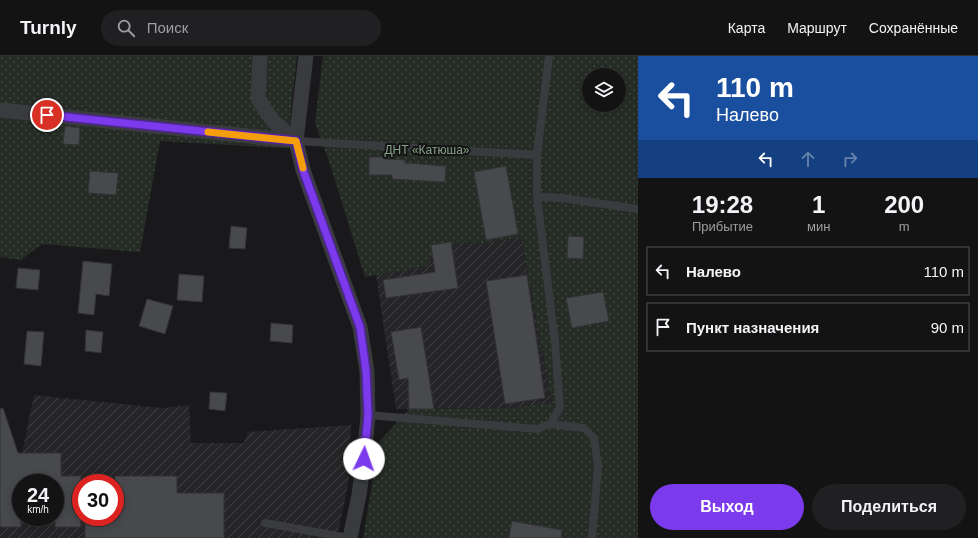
<!DOCTYPE html>
<html lang="ru">
<meta charset="utf-8">
<style>
body{margin:0;font-family:Helvetica,sans-serif;background:#202022;color:#f1f3f6;height:100vh;display:flex;flex-direction:column;font-size:15px;white-space:nowrap}
*{box-sizing:border-box;margin:0}
p{font-size:13px;color:#9d9ea0}
.icon{flex:none;width:22px;height:22px;fill:none;stroke:currentColor;stroke-width:2;stroke-linecap:round;stroke-linejoin:round}
.map{position:relative;flex:1;overflow:hidden}
.side{display:flex;flex-direction:column;background:#131314;width:340px}
.side>*{flex:none}
.guide{background:#1a4fa0;color:#fff;overflow:hidden}
.tools{position:absolute;left:582px;top:12px;display:grid;gap:8px}
.tools a{display:grid;place-items:center;width:44px;height:44px;border-radius:50%;background:#131314;box-shadow:0 2px 10px #0003,0 0 0 1px #323234;font-size:20px}
.speed{position:absolute;left:12px;top:418px;display:flex;gap:8px;font-size:20px;font-weight:700;text-align:center}
.speed>*{display:grid;place-content:center;width:52px;height:52px;border-radius:50%;background:#131314;box-shadow:0 2px 10px #0003,0 0 0 1px #323234;line-height:1}
.speed small{font-size:10px;font-weight:400}
.speed .limit{border:6px solid #d22;background:#fff;color:#111}
.pin{position:absolute;display:grid;place-items:center;width:34px;height:34px;color:#fff;margin:-17px;border:2px solid #fff;border-radius:50%;box-shadow:0 1px 4px #0007}
.me{position:absolute;width:44px;margin:-22px;rotate:3deg;stroke-linejoin:round;filter:drop-shadow(0 0 3px #0008)}
.turn{display:flex;align-items:center;gap:14px;height:84px;padding:0 12px;font-size:18px}
.turn .icon{width:52px;height:52px;stroke-width:2.5}
.turn b{display:block;font-size:28px;line-height:34px}
.lanes{display:flex;align-items:center;height:38px;padding:0 12px;background:#0003;justify-content:center;gap:20px;direction:ltr}
.lanes .off{opacity:.35}
.eta{display:flex;justify-content:space-evenly;align-items:center;height:68px;text-align:center}
.eta b{font-size:24px;font-weight:600;line-height:28px}
.button{display:flex;gap:8px;margin-top:auto;padding:8px 12px}
.button a{flex:1;height:46px;border-radius:24px;background:#7c3aed;color:#fff;font-size:16px;font-weight:600;line-height:46px;text-align:center}
.button a+a{background:#202022;color:#f1f3f6}
ul{padding:0;list-style:none}
li{display:flex;align-items:center;gap:12px;height:50px;margin:0 8px 6px;padding:0 4px;border:2px solid #323234;border-radius:0px}
li div{flex:1}
li b{display:block;font-size:15px}
li em{font-style:normal}
header{display:flex;align-items:center;gap:24px;box-sizing:border-box;height:56px;padding:0 20px;background:#131314;border-bottom:1px solid #323234}
header strong{font-size:19px}
nav{display:flex;gap:22px;margin-inline-start:auto;font-size:14px}
.search{width:280px;height:36px;background:#202022;display:flex;align-items:center;gap:10px;box-sizing:border-box;padding:0 14px;border-radius:22px;color:#9d9ea0;font-size:15px}
main{display:flex;flex:1;min-height:0}
.map>svg:first-child{display:block}
.industrial{fill:url(#industrial-furrows);fill-rule:evenodd}
.garden{fill:url(#garden-dots);fill-rule:evenodd}
.building{fill:#48494d;stroke:#333336}
.lines{fill:none;stroke-linecap:round;stroke-linejoin:round}
.lane{stroke:#3a3b3f;stroke-width:8}
.street{stroke:#3a3b3f;stroke-width:15}
.route-casing{stroke:#51269a;stroke-width:10}
.route{stroke:#7c3aed;stroke-width:7}
.slow{stroke:#f59e0b;stroke-width:7}
.labels{text-anchor:middle;dominant-baseline:central;stroke-width:4;stroke-linejoin:round;paint-order:stroke}
.park-label{font-size:12px;fill:#86a186;stroke:#141416}
</style>
<header>
<strong>Turnly</strong>
<div class="search"><svg class="icon" aria-label="search" viewBox="0 0 24 24"><circle cx="10" cy="10" r="6"/><path d="M15 15l6 6"/></svg>Поиск</div>
<nav><a>Карта</a><a>Маршрут</a><a>Сохранённые</a></nav>
</header>
<main>
<div class="map">
<svg width="638" height="482" viewBox="0 0 638 482">
<defs>
<pattern id="industrial-furrows" width="10" height="10" patternUnits="userSpaceOnUse"><rect width="10" height="10" fill="#252527"/><path d="M-1 1l2-2M0 10L10 0M9 11l2-2" fill="none" stroke="#424244"/></pattern>
<pattern id="garden-dots" width="8" height="8" patternUnits="userSpaceOnUse"><rect width="8" height="8" fill="#252c26"/><path d="M2 2h.1M6 6h.1" fill="none" stroke="#424843" stroke-width="1.8" stroke-linecap="round"/></pattern>
</defs>
<rect width="100%" height="100%" fill="#19191b"/>
<g class="industrial">
<path d="M521 181 552 348 508 352 396 353 376 219 429 210 431 189 451 186 485 187Z"/>
<path d="M34 339 162 352 189 349 191 387H244L248 376 351 369 349 424 337 482H0V414H22V397ZM21 427H55V461H21ZM81 427H115V461H81Z"/>
</g>
<g class="garden">
<path d="M0 0H297L290 64 285 92 160 85 140 196 42 188 21 204 0 201Z"/>
<path d="M323 0H638V482H363L379 386 409 353 508 352 552 347 521 181 485 187 451 186 432 189 429 210 365 221 329 105 315 67ZM589 19H619V49H589Z"/>
</g>
<g class="building">
<path d="M65 70 80 72 79 89 63 88Z"/>
<path d="M369 101H385V103L405 104V107L446 110 445 126 392 123V119H369Z"/>
<path d="M506 110 518 178 486 184 474 116Z"/>
<path d="M90 115 118 117 116 139 88 137Z"/>
<path d="M231 170 247 172 245 193 229 192Z"/>
<path d="M568 180 584 181 583 203 567 202Z"/>
<path d="M451 186 458 232 386 242 383 224 435 216 431 189Z"/>
<path d="M83 205 112 208 109 240 96 238 94 259 78 257Z"/>
<path d="M18 212 40 214 38 234 16 232Z"/>
<path d="M179 218 204 220 202 246 177 244Z"/>
<path d="M527 219 545 342 505 348 486 225Z"/>
<path d="M603 236 609 265 572 272 566 242Z"/>
<path d="M147 243 173 250 165 278 139 270Z"/>
<path d="M271 267 293 269 292 287 270 285Z"/>
<path d="M421 271 434 353H409L408 322 399 324 391 276Z"/>
<path d="M86 274 103 276 101 297 85 295Z"/>
<path d="M27 275 44 276 41 310 24 308Z"/>
<path d="M210 336 227 337 225 355 209 353Z"/>
<path d="M3 352 18 397H61V420H81V471H55V427H21V471H0V353Z"/>
<path d="M115 420H177V437H224V482H85V461H115Z"/>
<path d="M512 465 562 474 561 482H509Z"/>
</g>
<g class="lines">
<g class="lane">
<path d="M296 85 537 99V141L562 142 638 153"/>
<path d="M537 99 549 0"/>
<path d="M368 359 537 373 550 368 560 352 555 286 537 141"/>
<path d="M550 368 584 372 594 382 598 410 592 482"/>
<path d="M265 467 349 482"/>
</g>
<g class="street">
<path d="M260 0 258 43 273 65 296 85"/>
<path d="M306 0 296 85 303 114 360 271 367 315 368 359 364 403 359 439 350 482"/>
<path d="M0 54 296 85"/>
</g>
</g>
<g class="lines">
<defs>
<path id="route" d="M47 59 296 85 303 114 360 271 366 315 368 359 364 403"/>
</defs>
<use href="#route" class="route-casing"/>
<use href="#route" class="route"/>
<path class="slow" d="M208 76 296 85 303 112"/>
</g>
<g class="labels">
<g class="park-label">
<text x="427" y="94">ДНТ «Катюша»</text>
</g>
</g>
</svg>
<div class="tools">
<a><svg class="icon" aria-label="layers" viewBox="0 0 24 24"><path d="M12 4l9 5-9 5-9-5zM3 14l9 5 9-5"/></svg></a>
</div>
<div class="speed"><div>24<small>km/h</small></div><div class="limit">30</div></div>
<div class="pin" style="left:47px;top:59px;background:#d93025"><svg class="icon" aria-label="arrive" viewBox="0 0 24 24"><path d="M6 21V4h12l-3 4 3 4H6"/></svg></div>
<svg class="me" style="left:364px;top:403px" viewBox="-20 -20 40 40"><circle r="19" fill="#fff"/><path d="M0-13L10 11 0 6-10 11z" fill="#7c3aed"/></svg>
</div>
<section class="side">
<div class="guide">
<div class="turn"><svg class="icon" aria-label="left" viewBox="0 0 24 24"><path d="M17 20v-9H6M10 6l-5 5 5 5"/></svg><div><b>110 m</b>Налево</div></div>
<div class="lanes"><svg class="icon" aria-label="left" viewBox="0 0 24 24"><path d="M17 20v-9H6M10 6l-5 5 5 5"/></svg><svg class="icon off" aria-label="ahead" viewBox="0 0 24 24"><path d="M12 20V5M6 11l6-6 6 6"/></svg><svg class="icon off" aria-label="right" viewBox="0 0 24 24"><path d="M7 20v-9h11M14 6l5 5-5 5"/></svg></div>
</div>
<div class="eta">
<div><b>19:28</b><p>Прибытие</p></div>
<div><b>1</b><p>мин</p></div>
<div><b>200</b><p>m</p></div>
</div>
<ul>
<li><svg class="icon" aria-label="left" viewBox="0 0 24 24"><path d="M17 20v-9H6M10 6l-5 5 5 5"/></svg><div><b>Налево</b></div><em>110 m</em></li>
<li><svg class="icon" aria-label="arrive" viewBox="0 0 24 24"><path d="M6 21V4h12l-3 4 3 4H6"/></svg><div><b>Пункт назначения</b></div><em>90 m</em></li>
</ul>
<div class="button"><a>Выход</a><a>Поделиться</a></div>
</section>
</main>
